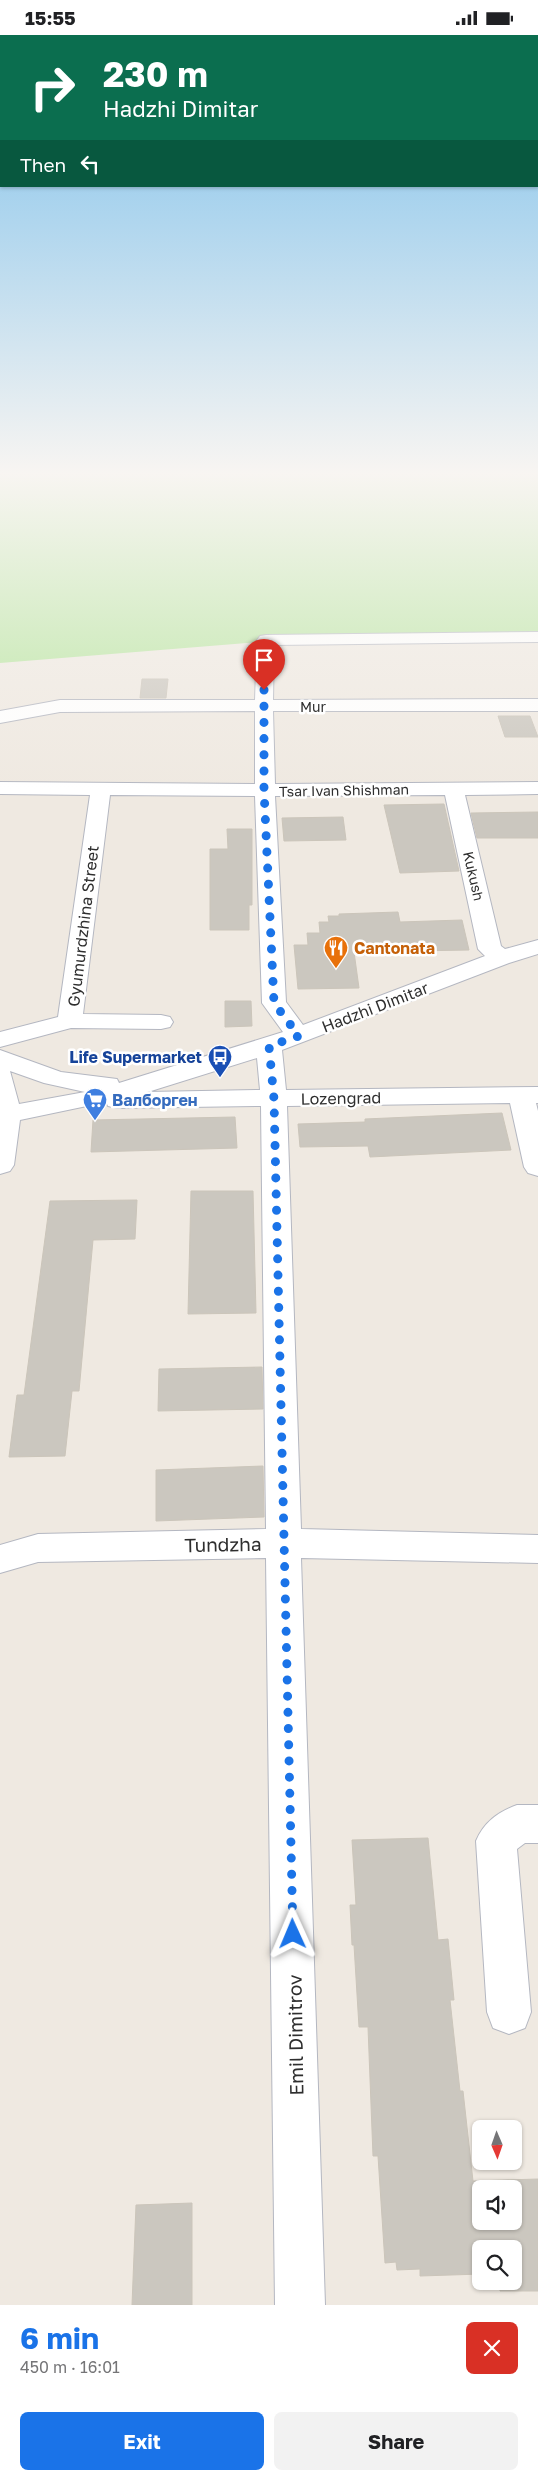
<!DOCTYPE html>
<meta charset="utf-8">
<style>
body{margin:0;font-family:"Golos Text",sans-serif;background:#f2f2f2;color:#202124;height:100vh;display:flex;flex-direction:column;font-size:19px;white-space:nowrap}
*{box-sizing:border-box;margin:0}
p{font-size:16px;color:#757577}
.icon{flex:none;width:28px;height:28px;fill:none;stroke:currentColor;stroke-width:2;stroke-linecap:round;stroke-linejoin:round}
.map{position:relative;height:2270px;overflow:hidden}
.sheet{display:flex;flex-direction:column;background:#fff;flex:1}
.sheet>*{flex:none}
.guide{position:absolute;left:0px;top:0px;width:539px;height:152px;box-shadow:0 1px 4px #0004;background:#0b6e4f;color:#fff;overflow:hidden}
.needle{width:32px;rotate:178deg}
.fabs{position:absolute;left:472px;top:2085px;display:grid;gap:10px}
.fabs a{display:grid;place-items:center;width:50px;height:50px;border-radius:8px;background:#fff;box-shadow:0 1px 4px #0004;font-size:25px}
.pin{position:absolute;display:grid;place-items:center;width:42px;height:42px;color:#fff;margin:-51px -21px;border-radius:50% 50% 50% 0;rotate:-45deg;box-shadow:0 0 5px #0007}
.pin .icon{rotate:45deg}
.me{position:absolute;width:55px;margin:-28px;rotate:359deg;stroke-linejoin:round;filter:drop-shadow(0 0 4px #0008)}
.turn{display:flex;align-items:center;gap:18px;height:105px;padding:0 20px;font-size:22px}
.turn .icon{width:65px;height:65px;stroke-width:2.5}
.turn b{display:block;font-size:35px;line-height:42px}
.then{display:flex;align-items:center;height:48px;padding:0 20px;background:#0003;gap:10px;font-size:19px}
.round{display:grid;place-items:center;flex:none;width:52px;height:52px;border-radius:8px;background:#f2f2f2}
.overview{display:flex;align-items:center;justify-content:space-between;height:85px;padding:0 20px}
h1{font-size:30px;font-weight:700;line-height:38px;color:#1a73e8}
.action{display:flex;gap:10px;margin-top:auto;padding:10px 20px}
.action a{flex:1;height:58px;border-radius:8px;background:#1a73e8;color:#fff;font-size:20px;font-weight:700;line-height:58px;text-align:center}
.action a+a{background:#f2f2f2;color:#202124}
.status{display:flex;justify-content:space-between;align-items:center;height:35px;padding:0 25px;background:#fff;direction:ltr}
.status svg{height:14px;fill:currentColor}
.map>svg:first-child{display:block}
.green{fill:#b6e59e}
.building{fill:#cbc7bf;stroke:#cbc5ba;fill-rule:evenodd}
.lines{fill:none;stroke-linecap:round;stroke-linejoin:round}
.minor-casing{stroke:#b4b7c1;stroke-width:2}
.minor{fill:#fff;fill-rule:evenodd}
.route{stroke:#1a73e8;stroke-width:9;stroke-dasharray:0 16.2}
.labels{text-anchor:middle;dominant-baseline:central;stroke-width:5;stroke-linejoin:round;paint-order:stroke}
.far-street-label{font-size:14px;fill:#2e2e2e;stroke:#fff}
.street-label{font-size:16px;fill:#2e2e2e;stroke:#fff}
.food-label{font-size:16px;font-weight:bold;fill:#c56008;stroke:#fff;text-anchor:start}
.transit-label{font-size:16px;font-weight:bold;fill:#164399;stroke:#fff;text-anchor:end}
.shop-label{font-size:16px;font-weight:bold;fill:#366cbe;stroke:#fff;text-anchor:start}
.near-street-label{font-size:19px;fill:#2e2e2e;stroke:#fff}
</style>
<div class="status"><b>15:55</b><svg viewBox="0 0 49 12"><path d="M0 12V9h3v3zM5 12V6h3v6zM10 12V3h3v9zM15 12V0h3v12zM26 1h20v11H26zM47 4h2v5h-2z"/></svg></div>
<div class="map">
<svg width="538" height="2270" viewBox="0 0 538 2270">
<rect width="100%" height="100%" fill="#efe9e1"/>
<path class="green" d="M0 438H538V604L270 606 0 628Z"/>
<g class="building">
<path d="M142 644H168L166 663H140Z"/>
<path d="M498 681H530L538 702H505Z"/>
<path d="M444 769 459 836 400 838 384 770Z"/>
<path d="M538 777V803H477L471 778Z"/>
<path d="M343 782 346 805 284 806 282 783Z"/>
<path d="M227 794H252V870H249V895H210V814H228Z"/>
<path d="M398 877 400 887 462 885 469 915 354 917 359 953 298 954 294 910H308L307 898H320L319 887H329L328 881H339V879Z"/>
<path d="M225 966H251L252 991 225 992Z"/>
<path d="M502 1078 511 1115 370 1122 368 1111 300 1112 298 1089 365 1087V1084Z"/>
<path d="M235 1082 237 1113 91 1117 93 1085Z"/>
<path d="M191 1156H253L256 1278 188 1279Z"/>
<path d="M137 1165 135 1204 93 1205 79 1356H72L65 1421 9 1422 17 1360H24L50 1166Z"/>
<path d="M262 1332 263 1374 158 1376 159 1334Z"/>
<path d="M263 1431 264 1482 156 1486V1435Z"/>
<path d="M428 1803 438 1905 448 1904 454 1965H450L460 2056H463L473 2146 538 2144V2256H500L499 2246H514V2214H481V2239L420 2241V2234L397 2235 396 2227 385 2228 378 2121H373L368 1992H359L354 1910H352L350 1870H356L352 1805ZM481 2154H514V2186H481Z"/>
<path d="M192 2168V2270H132L136 2170Z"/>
</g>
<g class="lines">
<defs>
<g id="minor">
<path d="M538 597V607L274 610 273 665 538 664V676H273L275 749 538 747V759L465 760 501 911 505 914 538 905V919L509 928 282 1015 286 1055 538 1052V1068H536L538 1076V1141L528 1138 524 1132 510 1068 287 1071 301 1494 538 1500V1528L301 1523 325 2270H275L266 1523 38 1527 0 1538V1510L38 1499 266 1494 261 1071 117 1073 108 1071 106 1067 20 1085 14 1130 10 1136 0 1139V1015L61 1037 117 1044 119 1048 283 997 262 968 255 761 110 760 83 979 161 980 170 982 173 987 170 992 161 994 71 993 0 1012V997L58 982 90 760 0 759V747L255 749V676L60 677 0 688V676L60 665H255L257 605 260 601 266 600ZM445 760 478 914 485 921 303 990 286 967 275 761ZM257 1023 260 1055 147 1057 151 1056ZM10 1036 44 1048 85 1057 19 1069Z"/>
<path d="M517 1770H538V1808H525L517 1814 531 1977 525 1993 509 1999 493 1993 487 1977 476 1806C484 1787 498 1777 517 1770Z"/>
</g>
</defs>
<use href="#minor" class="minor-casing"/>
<use href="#minor" class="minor"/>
</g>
<linearGradient id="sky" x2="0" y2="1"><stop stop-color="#7abfeb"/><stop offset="0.58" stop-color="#f8f5f2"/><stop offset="1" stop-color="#f8f5f2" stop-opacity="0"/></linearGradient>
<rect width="538" height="756" fill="url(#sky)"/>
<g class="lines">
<path class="route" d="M264 655V755L274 968 299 1001 269 1011 274 1064 293 1899"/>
</g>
<defs>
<symbol id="restaurant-pin" viewBox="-11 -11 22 30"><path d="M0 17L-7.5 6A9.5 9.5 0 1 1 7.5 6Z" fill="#e8710a" stroke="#fff"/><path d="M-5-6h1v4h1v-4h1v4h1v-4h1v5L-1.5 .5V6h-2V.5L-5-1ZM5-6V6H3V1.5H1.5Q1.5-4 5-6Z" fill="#fff"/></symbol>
<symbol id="bus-pin" viewBox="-11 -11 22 30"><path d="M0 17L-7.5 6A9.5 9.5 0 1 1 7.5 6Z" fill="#1a4fb4" stroke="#fff"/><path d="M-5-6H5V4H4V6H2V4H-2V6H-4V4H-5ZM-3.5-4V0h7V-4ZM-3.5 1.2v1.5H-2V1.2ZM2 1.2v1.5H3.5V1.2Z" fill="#fff"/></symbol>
<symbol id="supermarket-pin" viewBox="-11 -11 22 30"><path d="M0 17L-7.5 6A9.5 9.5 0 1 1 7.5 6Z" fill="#3f7fe0" stroke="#fff"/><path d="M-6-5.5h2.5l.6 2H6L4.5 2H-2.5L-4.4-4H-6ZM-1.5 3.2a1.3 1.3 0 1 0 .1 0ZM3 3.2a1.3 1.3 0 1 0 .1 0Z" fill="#fff"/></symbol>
</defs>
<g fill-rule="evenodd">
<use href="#restaurant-pin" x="322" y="899" width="28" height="38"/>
<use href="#bus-pin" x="206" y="1008" width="28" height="38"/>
<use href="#supermarket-pin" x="81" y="1051" width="28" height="38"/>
</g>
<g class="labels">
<g class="far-street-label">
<text x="313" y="671">Mur</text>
<text transform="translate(344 755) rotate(-1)">Tsar Ivan Shishman</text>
<text transform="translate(474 841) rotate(77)">Kukush</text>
</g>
<g class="street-label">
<text transform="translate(83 891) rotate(-83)">Gyumurdzhina Street</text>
<text transform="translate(375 972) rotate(-21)">Hadzhi Dimitar</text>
<text transform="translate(341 1063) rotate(-1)">Lozengrad</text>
</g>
<g class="food-label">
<text x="354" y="913">Cantonata</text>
</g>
<g class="transit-label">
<text x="202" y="1022">Life Supermarket</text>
</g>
<g class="shop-label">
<text x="112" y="1065">Валборген</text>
</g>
<g class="near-street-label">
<text transform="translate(223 1509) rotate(-1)">Tundzha</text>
<text transform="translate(295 2000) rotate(-91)">Emil Dimitrov</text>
</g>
</g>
</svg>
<div class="fabs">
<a><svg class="needle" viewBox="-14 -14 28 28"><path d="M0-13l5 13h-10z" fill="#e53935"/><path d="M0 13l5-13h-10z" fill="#757577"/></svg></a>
<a><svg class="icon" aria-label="sound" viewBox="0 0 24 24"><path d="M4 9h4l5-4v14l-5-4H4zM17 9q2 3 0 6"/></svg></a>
<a><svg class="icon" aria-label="search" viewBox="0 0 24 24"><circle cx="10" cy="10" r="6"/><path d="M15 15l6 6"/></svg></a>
</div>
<div class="pin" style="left:264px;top:655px;background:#d93025"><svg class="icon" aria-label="arrive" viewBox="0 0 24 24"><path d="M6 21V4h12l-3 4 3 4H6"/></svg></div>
<svg class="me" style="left:293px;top:1899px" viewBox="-20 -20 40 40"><path d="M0-17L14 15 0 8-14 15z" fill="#1a73e8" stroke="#fff" stroke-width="4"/></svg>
<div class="guide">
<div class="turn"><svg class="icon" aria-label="right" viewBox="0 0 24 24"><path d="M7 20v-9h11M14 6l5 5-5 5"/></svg><div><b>230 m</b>Hadzhi Dimitar</div></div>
<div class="then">Then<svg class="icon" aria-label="left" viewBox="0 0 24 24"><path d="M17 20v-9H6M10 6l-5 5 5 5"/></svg></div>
</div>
</div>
<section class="sheet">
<div class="overview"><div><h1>6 min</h1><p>450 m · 16:01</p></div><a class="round" style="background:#d93025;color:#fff"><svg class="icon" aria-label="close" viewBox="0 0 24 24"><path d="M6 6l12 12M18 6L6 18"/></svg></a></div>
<div class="action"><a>Exit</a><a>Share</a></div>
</section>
